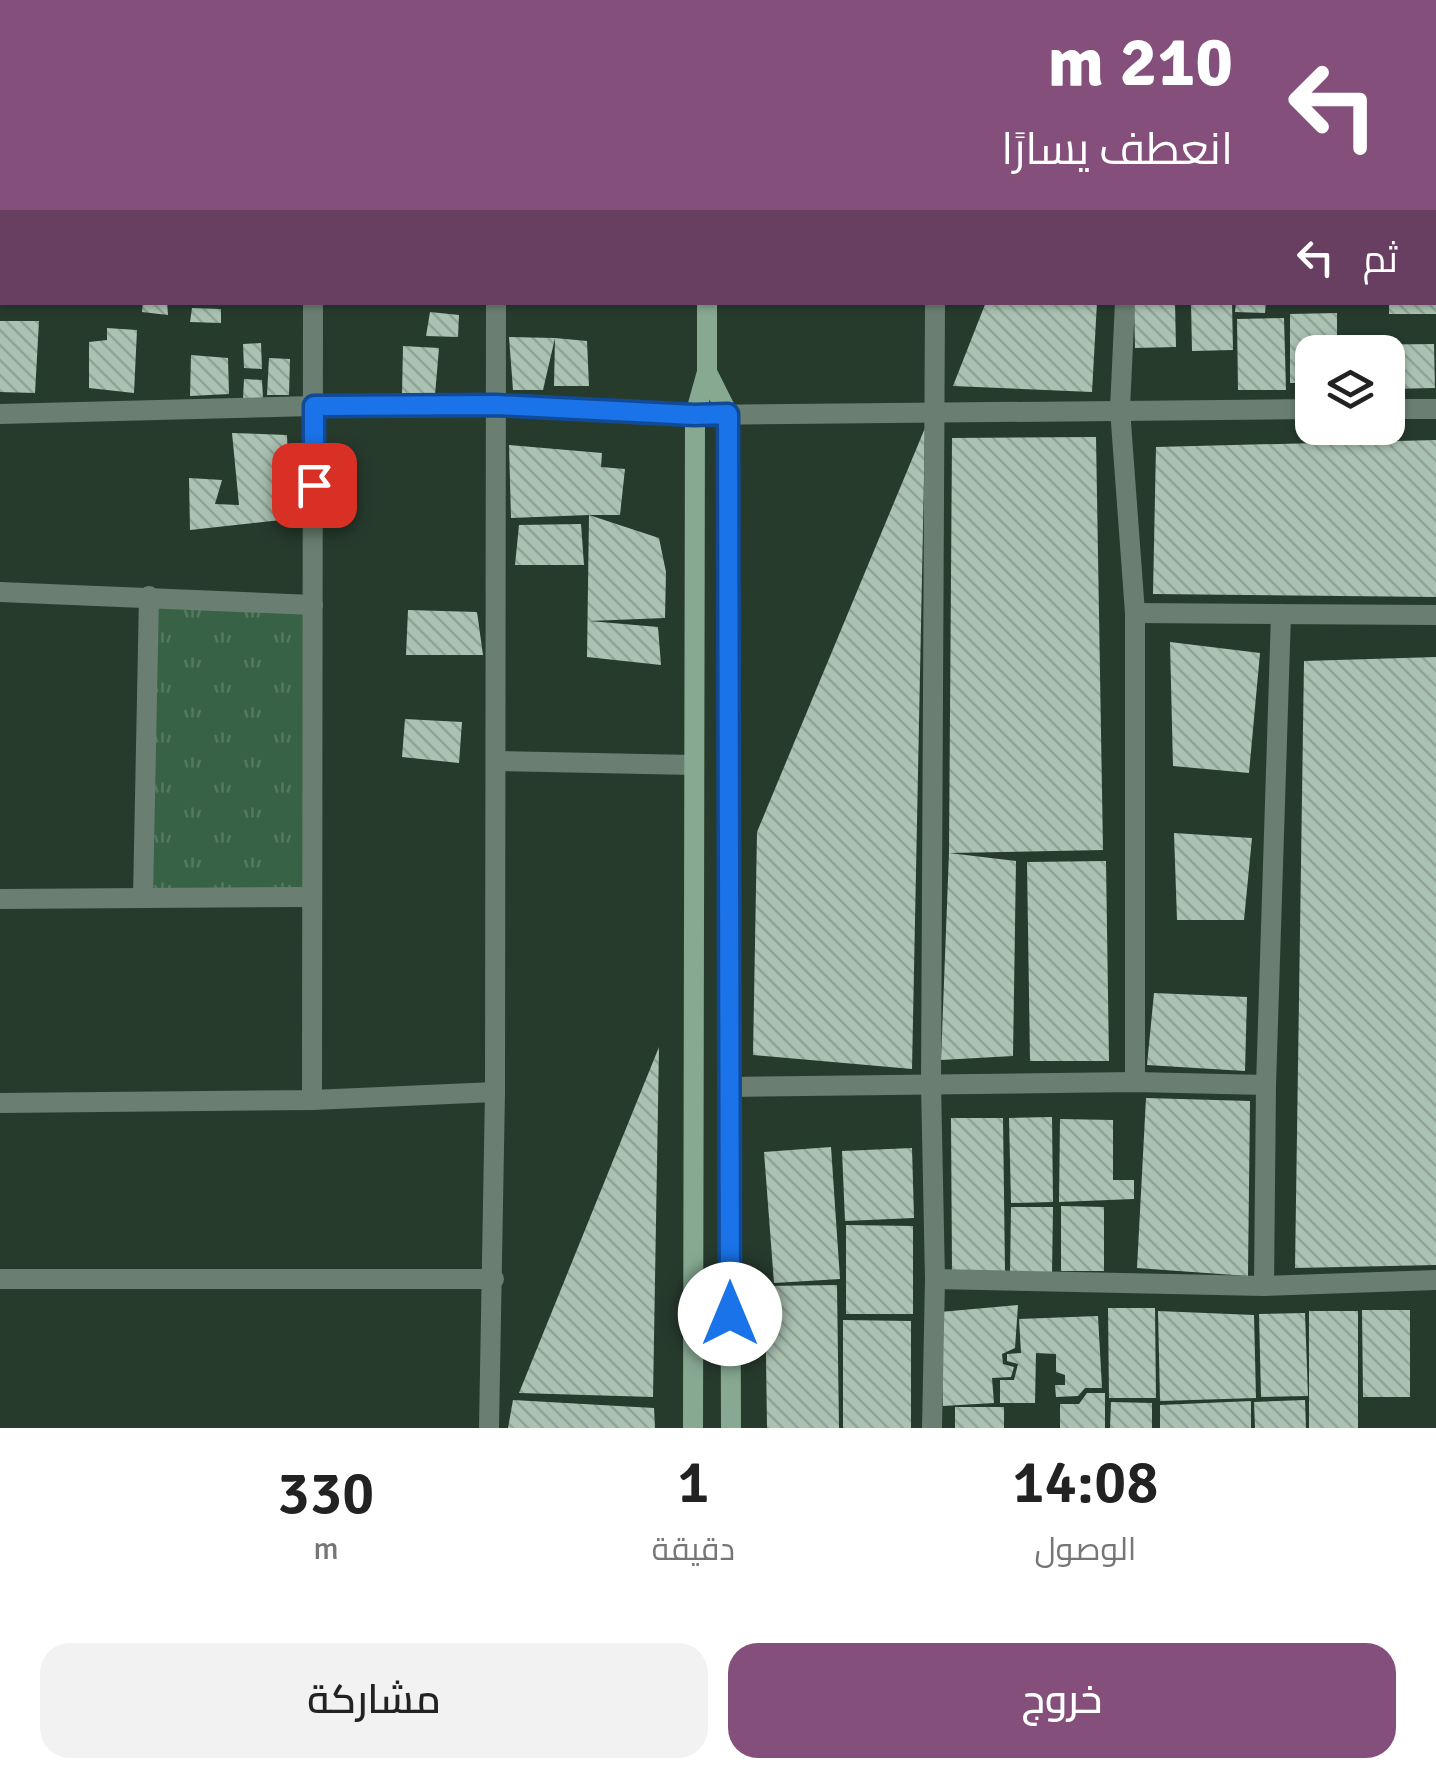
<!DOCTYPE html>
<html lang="ar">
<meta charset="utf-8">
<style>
body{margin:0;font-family:Signika,Cairo,sans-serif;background:#f2f2f2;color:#222;direction:rtl;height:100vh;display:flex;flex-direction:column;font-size:38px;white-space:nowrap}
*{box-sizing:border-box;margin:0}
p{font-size:32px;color:#767676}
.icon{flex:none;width:55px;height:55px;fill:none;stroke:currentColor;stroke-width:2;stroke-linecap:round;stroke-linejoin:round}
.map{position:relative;height:1428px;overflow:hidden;direction:ltr}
.details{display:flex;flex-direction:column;background:#fff;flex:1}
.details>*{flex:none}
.banner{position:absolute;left:0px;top:0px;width:1438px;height:305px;box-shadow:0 2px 8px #0004;direction:rtl;background:#844f7a;color:#fff;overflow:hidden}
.fabs{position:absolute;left:1295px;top:335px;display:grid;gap:20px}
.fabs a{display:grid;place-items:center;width:110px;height:110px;border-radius:20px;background:#fff;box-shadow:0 2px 8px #0004;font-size:50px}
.pin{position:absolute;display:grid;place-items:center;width:85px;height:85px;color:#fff;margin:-42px;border-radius:20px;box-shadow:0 5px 15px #0006}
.me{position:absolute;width:110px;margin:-55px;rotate:0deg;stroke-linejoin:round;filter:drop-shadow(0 0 8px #0008)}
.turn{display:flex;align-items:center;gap:35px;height:210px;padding:0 40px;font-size:45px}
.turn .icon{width:130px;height:130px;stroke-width:2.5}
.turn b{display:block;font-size:70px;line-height:85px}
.then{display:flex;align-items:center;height:95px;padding:0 40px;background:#0003;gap:20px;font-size:38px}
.eta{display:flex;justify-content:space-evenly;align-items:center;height:170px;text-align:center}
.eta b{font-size:60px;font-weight:600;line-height:70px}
.action{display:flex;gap:20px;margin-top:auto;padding:20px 40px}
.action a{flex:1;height:115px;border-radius:30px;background:#844f7a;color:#fff;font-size:40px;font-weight:600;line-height:115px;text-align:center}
.action a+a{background:#f2f2f2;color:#222}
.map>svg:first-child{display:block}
.grass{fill:url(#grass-tufts)}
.building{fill:url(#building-back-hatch)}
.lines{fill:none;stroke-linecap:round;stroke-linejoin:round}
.street{stroke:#6a7f71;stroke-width:20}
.secondary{stroke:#87a992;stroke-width:20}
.route-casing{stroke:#114b97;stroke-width:25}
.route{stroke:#1a73e8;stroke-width:18}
</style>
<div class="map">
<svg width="1436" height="1428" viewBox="0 0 1436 1428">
<defs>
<pattern id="grass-tufts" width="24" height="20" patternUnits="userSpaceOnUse" patternTransform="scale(2.5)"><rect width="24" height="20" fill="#376246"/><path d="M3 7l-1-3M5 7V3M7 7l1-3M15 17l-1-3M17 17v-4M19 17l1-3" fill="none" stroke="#547961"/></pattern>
<pattern id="building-back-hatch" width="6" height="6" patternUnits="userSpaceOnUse" patternTransform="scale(2.5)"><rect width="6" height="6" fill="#aac2b1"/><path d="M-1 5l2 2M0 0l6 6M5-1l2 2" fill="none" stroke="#90a396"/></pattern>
</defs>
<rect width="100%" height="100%" fill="#273b2d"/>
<g class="grass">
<path d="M0 0H309V2H2V203Z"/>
<path d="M150 597 313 605 311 897H143Z"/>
</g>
<g class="building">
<path d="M143 302H167L168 315 142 312Z"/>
<path d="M986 302H1097L1092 392 953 386Z"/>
<path d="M1134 302H1175L1176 347 1135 348Z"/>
<path d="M1191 302H1232L1233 350 1192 351Z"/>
<path d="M1236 302H1266L1265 313 1235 312Z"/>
<rect x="1389" y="302" width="47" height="12"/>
<path d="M192 308 221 309V323L190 322Z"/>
<path d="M430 312 459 315 458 337 426 336Z"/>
<path d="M1337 313V352H1312V383H1290V314Z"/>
<path d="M1284 318 1286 390H1238L1237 319Z"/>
<path d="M0 321H39L35 393 0 392Z"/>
<path d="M107 328 137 330 134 393 89 388V342L107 340Z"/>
<path d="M509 337 555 338 587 341 589 386H554L555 338 543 390H513Z"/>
<path d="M261 343 262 369 244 368 243 344Z"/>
<path d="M1434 344 1435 388 1388 389V352H1346V345Z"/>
<path d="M403 346 439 348 435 395 402 394Z"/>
<path d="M191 355 228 358 229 394 190 396Z"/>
<path d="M269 358 290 359 289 395H267Z"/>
<path d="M244 379 262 380 263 399H243Z"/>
<path d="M925 428 912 1069 753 1055 757 832Z"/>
<path d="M232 433 287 435 290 519 190 530 189 478 222 480 215 504 239 505Z"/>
<path d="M1096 437 1103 850 949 853 952 438Z"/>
<path d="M1436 440V597L1153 594 1156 447Z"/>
<path d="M509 445 602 453 601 467 625 469 620 515H589L659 538 666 572 665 618 589 621 658 627 661 665 587 657 589 515 511 518Z"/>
<path d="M581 524 584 565H515L519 525Z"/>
<path d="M408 610 477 612 483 655H406Z"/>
<path d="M1170 642 1260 653 1249 773 1173 766Z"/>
<path d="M1436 657V1265L1295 1268 1304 661Z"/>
<path d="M405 719 462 722 459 763 402 757Z"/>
<path d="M1174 833 1252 838 1244 920H1177Z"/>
<path d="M949 853 1016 861 1013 1056 941 1060Z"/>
<path d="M1106 861 1109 1061H1030L1027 862Z"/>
<path d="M1154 993 1247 997 1245 1071 1147 1065Z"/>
<path d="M659 1047 653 1397 519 1393Z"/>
<path d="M1146 1098 1250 1101 1248 1276 1137 1268Z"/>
<path d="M1052 1117 1053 1202 1011 1203 1009 1118Z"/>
<path d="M951 1118H1003L1005 1272 952 1273Z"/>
<path d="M1060 1119 1113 1120V1180H1134V1199L1059 1202Z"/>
<path d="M831 1147 840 1279 774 1283 764 1152Z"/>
<path d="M912 1148 914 1218 845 1221 842 1151Z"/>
<path d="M1061 1206 1104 1207V1271H1061Z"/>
<path d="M1011 1207H1053L1052 1274H1010Z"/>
<path d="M846 1225 913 1226V1314H846Z"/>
<path d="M837 1285 839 1428H767L765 1286Z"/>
<path d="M1018 1305 1015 1348 1002 1354 1003 1364 1014 1367 1011 1377 992 1378 994 1403 943 1406 940 1312Z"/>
<path d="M1108 1308H1155L1156 1398H1109Z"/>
<path d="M1362 1310H1410V1397H1363Z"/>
<path d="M1158 1311 1254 1315 1256 1398 1160 1401Z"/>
<rect x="1309" y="1311" width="49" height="117"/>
<path d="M1305 1313 1308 1396 1261 1397 1259 1314Z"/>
<path d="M1098 1316 1102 1388H1085L1078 1396 1056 1397 1055 1385H1065V1375L1056 1372V1354L1036 1353 1035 1403H1000V1380H1014L1018 1364 1007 1361V1354L1021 1353 1019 1319Z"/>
<path d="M843 1320 911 1321V1428H843Z"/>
<path d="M1087 1393H1105V1428H1060V1404H1079Z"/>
<path d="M513 1400 654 1408 655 1428H508Z"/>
<path d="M1305 1400 1306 1428H1255L1254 1402Z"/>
<path d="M1251 1401V1428H1160V1405Z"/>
<path d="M1111 1402 1152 1403V1428H1110Z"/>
<rect x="955" y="1407" width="49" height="21"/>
</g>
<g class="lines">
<g class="street">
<path d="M309 0V2"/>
<path d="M496 0V2"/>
<path d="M934 0V2"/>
<path d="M1435 0 1436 49"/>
<path d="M1131 2V0"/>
<path d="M1435 198H1436"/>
<path d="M0 203H2"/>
<path d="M1125 302 1120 409 1135 613V1082"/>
<path d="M1388 409H1436"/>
<path d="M0 414 314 406 496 405 695 415 1312 409"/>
<path d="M0 592 313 605"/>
<path d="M1135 613 1436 615"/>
<path d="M496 761 694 765"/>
<path d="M143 898 149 596"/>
<path d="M0 899 311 897"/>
<path d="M728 1087 1135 1082 1266 1085"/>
<path d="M312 1100 313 302"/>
<path d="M0 1103 312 1100 495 1092"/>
<path d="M0 1279H494"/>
<path d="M935 1279 1264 1286 1436 1280"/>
<path d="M1264 1286 1266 1085 1281 614"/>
<path d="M489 1428 495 1092 496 302"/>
<path d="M932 1428 935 1279 931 1084 935 302"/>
</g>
<g class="secondary">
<path d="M704 0V2"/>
<path d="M707 372 728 414 731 1428"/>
<path d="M693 1428 695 415 707 372V302"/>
</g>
</g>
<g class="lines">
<defs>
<path id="route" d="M314 485V406L496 405 694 415 728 414 730 1314"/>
</defs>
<use href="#route" class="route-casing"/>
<use href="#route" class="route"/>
</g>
</svg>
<div class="fabs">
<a><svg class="icon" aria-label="layers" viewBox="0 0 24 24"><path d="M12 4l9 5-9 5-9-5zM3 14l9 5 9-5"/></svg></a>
</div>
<div class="pin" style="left:314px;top:485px;background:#d93025"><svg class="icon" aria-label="arrive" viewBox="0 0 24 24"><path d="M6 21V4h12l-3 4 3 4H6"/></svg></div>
<svg class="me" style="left:730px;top:1314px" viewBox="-20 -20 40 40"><circle r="19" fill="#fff"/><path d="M0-13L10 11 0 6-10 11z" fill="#1a73e8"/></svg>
<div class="banner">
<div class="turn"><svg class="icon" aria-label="left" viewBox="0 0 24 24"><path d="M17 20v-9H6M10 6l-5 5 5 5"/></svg><div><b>210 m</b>انعطف يسارًا</div></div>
<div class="then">ثم<svg class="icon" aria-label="left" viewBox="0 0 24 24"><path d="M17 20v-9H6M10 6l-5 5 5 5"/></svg></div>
</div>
</div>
<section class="details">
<div class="eta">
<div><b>14:08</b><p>الوصول</p></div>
<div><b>1</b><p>دقيقة</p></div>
<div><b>330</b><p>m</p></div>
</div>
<div class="action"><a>خروج</a><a>مشاركة</a></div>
</section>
